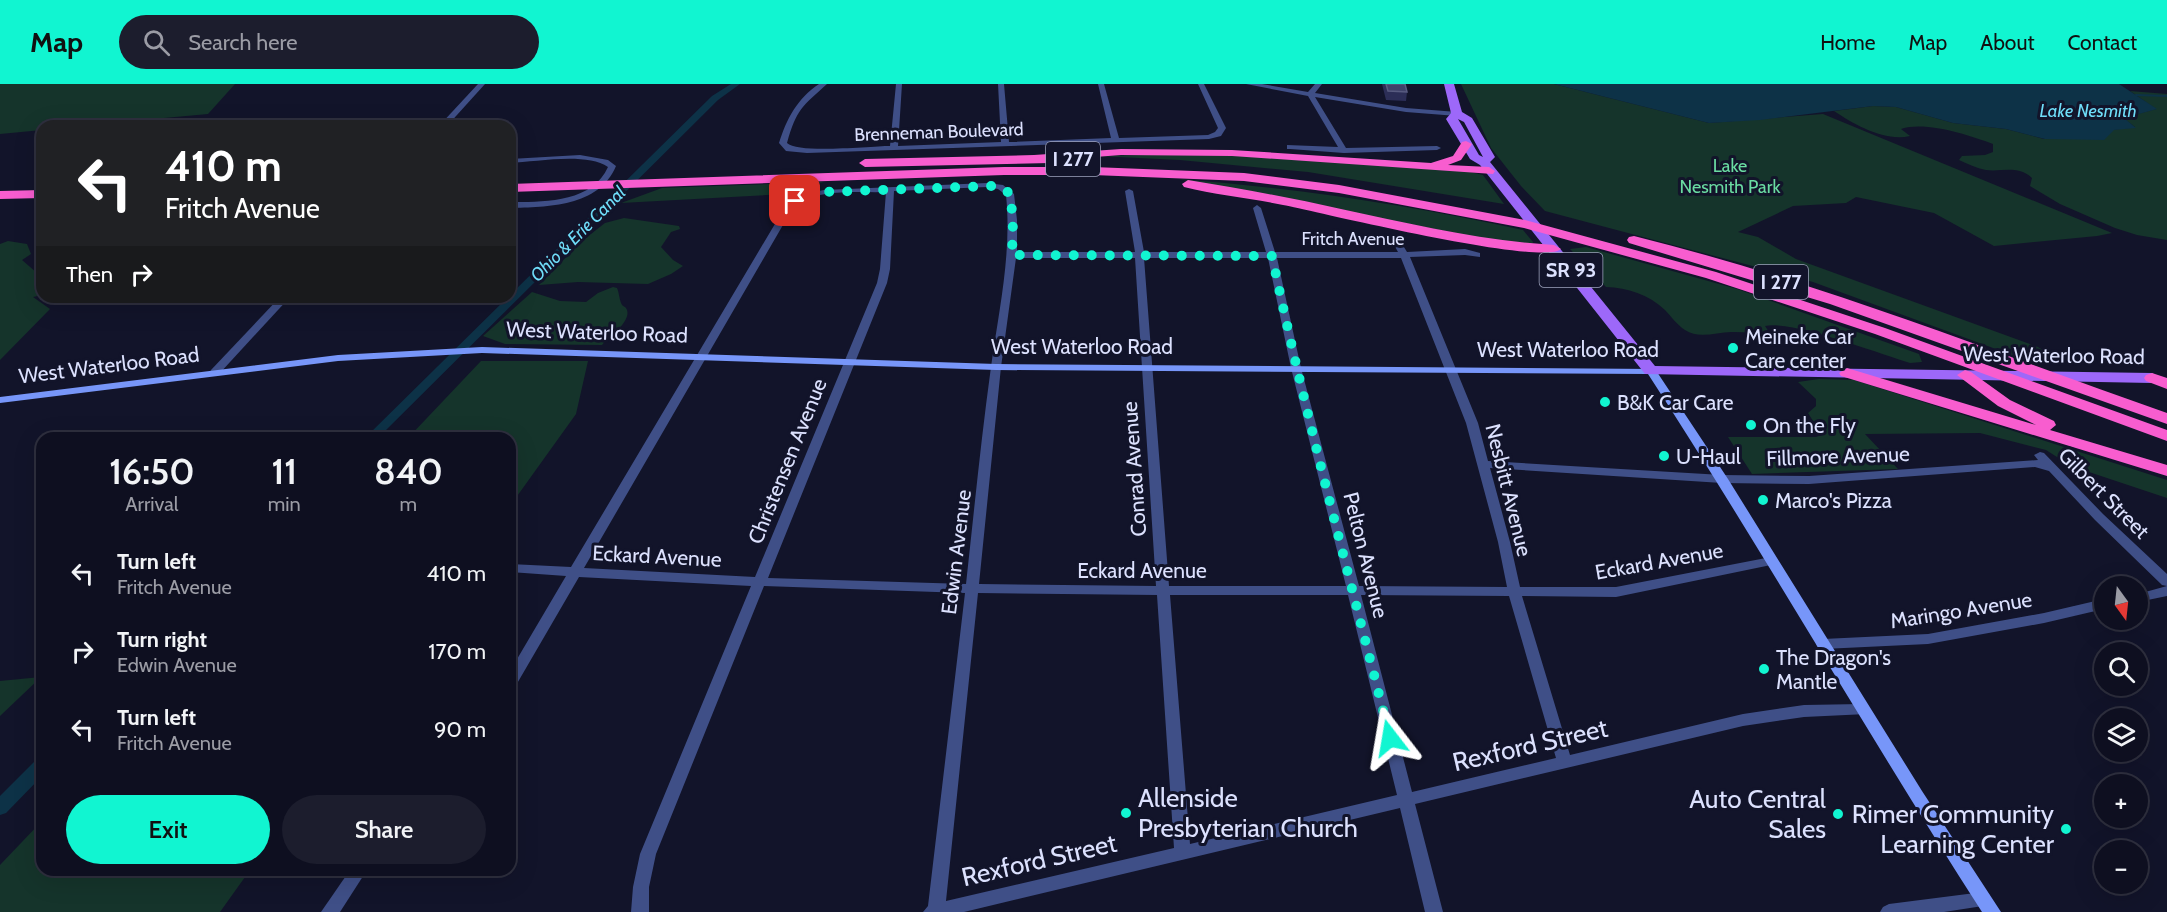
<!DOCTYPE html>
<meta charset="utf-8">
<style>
body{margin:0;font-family:Cabin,sans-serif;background:#1c1d2d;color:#f1f3f6;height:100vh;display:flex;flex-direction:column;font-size:22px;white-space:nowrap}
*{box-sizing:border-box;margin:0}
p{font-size:20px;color:#9b9ca5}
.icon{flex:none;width:33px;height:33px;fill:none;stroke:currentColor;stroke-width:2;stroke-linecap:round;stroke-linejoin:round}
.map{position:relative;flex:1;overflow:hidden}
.drawer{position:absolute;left:36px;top:348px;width:480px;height:444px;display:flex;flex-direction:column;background:#0e0f20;border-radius:18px;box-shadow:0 6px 24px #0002,0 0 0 2px #2e2f3e}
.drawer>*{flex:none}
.hud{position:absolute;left:36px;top:36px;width:480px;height:183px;border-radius:18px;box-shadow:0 6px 24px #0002,0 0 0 2px #2e2f3e;background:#202124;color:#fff;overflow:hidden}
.needle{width:39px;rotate:165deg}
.tools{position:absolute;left:2094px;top:492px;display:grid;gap:12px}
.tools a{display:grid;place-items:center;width:54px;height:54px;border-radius:50%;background:#0e0f20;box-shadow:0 6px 24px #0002,0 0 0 2px #2e2f3e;font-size:30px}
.pin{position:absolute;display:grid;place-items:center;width:51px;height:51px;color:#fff;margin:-26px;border-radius:12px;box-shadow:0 3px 9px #0006}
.me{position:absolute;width:66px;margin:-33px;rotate:346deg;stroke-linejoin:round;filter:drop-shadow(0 0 4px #0008)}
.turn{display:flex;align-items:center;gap:21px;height:126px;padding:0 30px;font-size:27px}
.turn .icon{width:78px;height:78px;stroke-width:2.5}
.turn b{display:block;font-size:42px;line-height:51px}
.then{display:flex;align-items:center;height:57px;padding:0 30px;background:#0003;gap:12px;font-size:22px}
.eta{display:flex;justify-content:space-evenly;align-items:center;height:102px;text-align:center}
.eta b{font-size:36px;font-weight:600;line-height:42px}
.cta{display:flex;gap:12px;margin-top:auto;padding:12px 30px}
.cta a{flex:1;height:69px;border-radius:36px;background:#11f5d1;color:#111;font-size:24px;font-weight:600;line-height:69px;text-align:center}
.cta a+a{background:#1c1d2d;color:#f1f3f6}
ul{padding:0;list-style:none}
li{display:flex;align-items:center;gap:18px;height:78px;padding:0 30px}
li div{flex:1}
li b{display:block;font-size:22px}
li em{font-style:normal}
header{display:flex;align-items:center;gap:36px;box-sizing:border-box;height:84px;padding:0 30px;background:#11f5d1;color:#111}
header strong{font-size:28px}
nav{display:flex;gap:33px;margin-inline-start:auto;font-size:21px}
.search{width:420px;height:54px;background:#1c1d2d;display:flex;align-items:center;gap:15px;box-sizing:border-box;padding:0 21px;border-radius:33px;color:#9b9ca5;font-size:22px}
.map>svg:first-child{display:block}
.green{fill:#15342b}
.water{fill:#0d3247}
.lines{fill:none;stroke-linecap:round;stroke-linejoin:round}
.stream{stroke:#0d3247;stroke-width:2}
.canal{fill:#0d3247;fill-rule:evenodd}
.street{fill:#3f4f87;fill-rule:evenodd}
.secondary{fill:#7796f9;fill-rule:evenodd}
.primary{fill:#9d68f9;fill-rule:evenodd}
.highway{fill:#f85dcf;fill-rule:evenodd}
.wall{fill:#2c2e57}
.building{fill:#3f4269;stroke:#585b80;stroke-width:1.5}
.route{stroke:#11f5d1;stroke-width:10;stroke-dasharray:0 18}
.poi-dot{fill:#11f5d1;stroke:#12142a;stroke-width:2}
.labels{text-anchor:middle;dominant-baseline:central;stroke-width:6;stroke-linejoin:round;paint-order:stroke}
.far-water-label{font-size:18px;font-style:italic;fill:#6fddf9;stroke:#12142a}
.far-street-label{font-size:18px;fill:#dce1fe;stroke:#12142a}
.far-park-label{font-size:18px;fill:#6adca2;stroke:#12142a}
.shield{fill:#12142a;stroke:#9fa4be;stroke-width:1.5}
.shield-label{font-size:20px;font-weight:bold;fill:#dce1fe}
.street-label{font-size:21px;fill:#dce1fe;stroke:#12142a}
.poi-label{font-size:21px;fill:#dce1fe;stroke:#12142a;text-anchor:start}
.near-street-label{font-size:26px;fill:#dce1fe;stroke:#12142a}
.near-poi-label{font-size:26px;fill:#dce1fe;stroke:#12142a;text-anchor:end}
</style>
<header>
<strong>Map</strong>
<div class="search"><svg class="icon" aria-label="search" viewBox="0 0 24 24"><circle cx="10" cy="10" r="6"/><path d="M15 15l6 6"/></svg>Search here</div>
<nav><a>Home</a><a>Map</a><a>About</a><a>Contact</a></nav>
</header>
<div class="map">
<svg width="2167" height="828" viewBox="0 0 2167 828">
<rect width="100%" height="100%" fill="#12142a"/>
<g class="green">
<path d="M0 0H235L208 30 76 42H42V46L0 50Z"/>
<path d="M1461 0H1554L1709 39 1823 30 2112 149 2097 152 1994 162 1934 129 1856 113 1846 119 1793 122 1738 148 1758 153 1796 175 2038 263 2054 273 2034 279 1813 198 1545 127 1521 102 1491 64Z"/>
<path d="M2130 7 2167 10V156L2137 151 2115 144 2060 120 2030 102 2032 94C2018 81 2002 88 1986 86 1976 84 1968 80 1959 76L1962 72 1985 71 1993 68V60C1968 51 1926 37 1901 45L1910 52C1885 58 1855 41 1834 27L1873 22 1896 23 1953 39 2006 45 2044 55 2135 43 2123 34 2156 25Z"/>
<path d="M1191 70 1260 72 1466 87 1483 91 1504 120 1308 88 1180 76 1097 72Z"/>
<path d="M1178 95C1294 104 1409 121 1523 146L1533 158 1532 161 1521 162Z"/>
<path d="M824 98 785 110 621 119 662 104Z"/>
<path d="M624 134 679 142 680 145 671 148 661 163 673 176 683 182 671 190 648 200 578 198 539 201 582 157 605 139Z"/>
<path d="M8 157 27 160 31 170 22 176 37 189 42 188V211L33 213 50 225 0 276V160Z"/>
<path d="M1586 163 1737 205 1919 270 1922 278 1910 279C1880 270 1791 236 1765 242L1771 251C1759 250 1747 248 1734 248 1718 247 1700 256 1685 246 1677 241 1671 232 1665 226 1648 210 1628 204 1606 203L1570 165Z"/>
<path d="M613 203 617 204C619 208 619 214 621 219 623 224 625 221 627 226 631 238 609 253 602 261L505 260 483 252 532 208 560 217 586 218 598 209Z"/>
<path d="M481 277H588L576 330 510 422V354H408Z"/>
<path d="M1819 295 1854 296 2167 396V414L2071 382 2046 366 1980 349 1865 350 1898 385 1752 390 1728 353H1816L1822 351 1808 329 1816 322V315L1798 298Z"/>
<path d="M41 593 0 632V597Z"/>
<path d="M42 737V786H250L220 828H0V781Z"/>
</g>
<path class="water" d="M1554 0H2119L2157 25 2124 34 2136 44 2114 46 2104 56 2045 55 2006 45 1953 39 1896 23 1873 22 1760 36 1709 39Z"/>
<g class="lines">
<path class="stream" d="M2136 11 2167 12"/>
<g class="canal">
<path d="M731 0H740L718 16 378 354H365L712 12Z"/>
<path d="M42 674V692L6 729 0 731V712L36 676Z"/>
</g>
<g class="street">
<path d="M478 0H485L447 42H439Z"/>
<path d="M819 0H827C802 23 797 24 787 59 798 70 871 62 890 62L896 0H902L898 62 1001 58 998 0H1004L1009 58 1111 54 1098 0H1104L1119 54 1208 51 1215 48 1218 44 1198 0H1204L1226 44 1221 52 1209 55 807 69 786 67 779 59C787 34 797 15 819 0Z"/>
<path d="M1246 0H1262L1308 8 1315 0H1322L1315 9 1406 24 1457 28 1461 30 1457 32 1406 28 1315 13 1346 64 1437 62 1441 64 1437 66 1344 69 1290 65H1287V61L1338 63 1308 12Z"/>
<path d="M580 71 608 76 616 82C599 123 547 123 510 124V118C543 118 592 119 608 83 586 68 536 78 510 79V75Z"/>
<path d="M987 99 1003 101 1014 110 1017 136V168H1135L1125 107 1129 105 1133 107 1144 168H1266L1253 124 1257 121 1261 124 1275 168H1398L1389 152 1393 149 1396 150 1407 168 1465 165 1480 169V173L1465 171 1410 173 1478 339 1488 377 1722 391 1809 392 2038 376 2034 371 2040 368 2044 369 2103 430 2167 490V502L2162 501 2095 436 2049 387 2035 383 1809 400 1722 399 1490 384 1510 458 1520 503H1616L1771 473 1777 477 1771 481 1616 513 1522 512 1570 671 1743 630 1804 621 1862 620 1867 622 1869 626 1867 630 1804 633 1743 642 1415 720 1443 828H1425L1400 724 964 828H923L928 822 965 509 764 502 656 770 649 803V828H631L633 803 640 770 751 502 579 493 515 603 510 604V587L566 492 510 488V480L571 483 788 118 798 111 824 106ZM987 103 998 105 1006 111C1012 169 999 225 991 283 981 355 974 428 966 500L768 494 887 199 890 185 894 107ZM886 108 880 185 877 199 755 493 584 484 794 122C819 104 857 109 886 108ZM1016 174H1135L1156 502 979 500 1001 283ZM1144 174H1268L1291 284 1346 502H1169ZM1277 174H1401L1466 339 1498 458 1507 503 1359 502 1301 284ZM978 509 1157 511 1174 764 946 817ZM1170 511H1348L1397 711 1190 760ZM1361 511 1509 512 1556 674 1412 708Z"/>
<path d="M280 213H290L219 290H211L210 288 211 286Z"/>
<path d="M2167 502V512L2138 518V510Z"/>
<path d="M2104 515V525L2044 539 1928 560 1823 565 1818 564 1816 560 1818 556 1823 555 1928 550 2044 529Z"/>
<path d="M350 786H367L340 828H321Z"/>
<path d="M1983 808 1989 810 1991 815 1989 820 1983 822 1944 828H1880L1883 823 1889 820Z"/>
</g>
<path class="secondary" d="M482 263 996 280 1655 285 1728 395 1922 707 2001 828H1982C1868 651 1763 467 1648 290L996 286 482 269 338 277 0 319V313L338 271Z"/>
<path class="primary" d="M1444 0H1454L1462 28 1472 34 1495 73 1490 78 1655 282 2152 289 2160 294 2152 299 1645 290 1480 81 1470 75 1446 35 1451 29ZM1458 35 1464 38 1483 73 1479 71Z"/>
<g class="highway">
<path d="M1466 57 1472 60 1461 76 1448 81 1489 83 1495 87 1493 90 1232 72 1121 71 1056 76 1050 79 865 83 859 79 865 75 1034 71 1121 65 1232 66 1431 79 1453 72 1462 58Z"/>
<path d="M1004 83H1093L1244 89 1339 101 1525 136 1716 188 1885 244 2167 346V357L1875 250 1706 194 1524 144 1339 109 1244 97 1093 91H1004L510 108V100Z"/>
<path d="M1188 96C1239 104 1291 114 1341 125 1412 140 1482 157 1554 161L1561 165C1543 183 1319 128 1283 121 1250 114 1216 111 1184 103L1182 100Z"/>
<path d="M42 106V114L0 115V107Z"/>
<path d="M1634 152C1816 197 1991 267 2167 329V340L1830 220 1629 159 1627 156 1629 153Z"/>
<path d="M1847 284 2036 341 1998 322 1957 291 1965 286 1971 288 2010 316 2054 337 2056 341 2050 346 2167 381V392L1841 292 1839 289Z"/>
<path d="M2152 289 2167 294V305L2146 297 2144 294 2146 291Z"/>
</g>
</g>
<path class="wall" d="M1382 0H1405L1407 8 1406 17 1386 16Z"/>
<path class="building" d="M1386 0H1405L1407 8 1388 7Z"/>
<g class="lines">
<path class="route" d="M795 117 806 111 824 108 992 102 1004 105 1010 110 1013 136 1012 171 1272 172C1306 334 1350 494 1390 654"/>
</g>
<g class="poi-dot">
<circle cx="1733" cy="264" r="6"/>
<circle cx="1605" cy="318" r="6"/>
<circle cx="1751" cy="341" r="6"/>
<circle cx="1664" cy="372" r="6"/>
<circle cx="1763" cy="416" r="6"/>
<circle cx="1764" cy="585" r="6"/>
<circle cx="1126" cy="729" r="6"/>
<circle cx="1838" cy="730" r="6"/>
<circle cx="2066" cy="745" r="6"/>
</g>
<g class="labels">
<g class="far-water-label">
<text x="2088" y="27">Lake Nesmith</text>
<text transform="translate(578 150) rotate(-45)">Ohio &amp; Erie Canal</text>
</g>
<g class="far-street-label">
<text transform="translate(939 48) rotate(-2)">Brenneman Boulevard</text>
<text x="1353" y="155">Fritch Avenue</text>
</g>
<g class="far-park-label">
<text x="1730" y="82">Lake<tspan x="1730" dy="21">Nesmith Park</tspan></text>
</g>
<g class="shield">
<rect x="1046" y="58" width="54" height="34" rx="4.5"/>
<rect x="1539.5" y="169" width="63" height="34" rx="4.5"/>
<rect x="1754" y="181" width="54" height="34" rx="4.5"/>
</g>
<g class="shield-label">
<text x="1073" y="75">I 277</text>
<text x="1571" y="186">SR 93</text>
<text x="1781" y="198">I 277</text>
</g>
<g class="street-label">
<text transform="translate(597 248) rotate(2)">West Waterloo Road</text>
<text x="1082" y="262">West Waterloo Road</text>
<text x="1568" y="265">West Waterloo Road</text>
<text transform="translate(2054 271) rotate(1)">West Waterloo Road</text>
<text transform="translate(109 281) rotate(-7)">West Waterloo Road</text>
<text transform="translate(1838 372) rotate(-2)">Fillmore Avenue</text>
<text transform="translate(787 377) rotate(-68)">Christensen Avenue</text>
<text transform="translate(1134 385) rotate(-94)">Conrad Avenue</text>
<text transform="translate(1509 406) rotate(76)">Nesbitt Avenue</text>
<text transform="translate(2104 409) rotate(45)">Gilbert Street</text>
<text transform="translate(956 468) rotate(-83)">Edwin Avenue</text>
<text transform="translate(1366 471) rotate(76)">Pelton Avenue</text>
<text transform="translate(657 472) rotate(3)">Eckard Avenue</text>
<text transform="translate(1659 477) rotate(-10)">Eckard Avenue</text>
<text x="1142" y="486">Eckard Avenue</text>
<text transform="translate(1961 526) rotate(-9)">Maringo Avenue</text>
</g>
<g class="poi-label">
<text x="1745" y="252">Meineke Car<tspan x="1745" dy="24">Care center</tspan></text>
<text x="1617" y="318">B&amp;K Car Care</text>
<text x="1763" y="341">On the Fly</text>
<text x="1676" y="372">U-Haul</text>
<text x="1775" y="416">Marco's Pizza</text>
<text x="1776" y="573">The Dragon's<tspan x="1776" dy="24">Mantle</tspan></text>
</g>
<g class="near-street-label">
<text transform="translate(1530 661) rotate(-13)">Rexford Street</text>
<text transform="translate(1039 776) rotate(-13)">Rexford Street</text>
</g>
<g class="near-poi-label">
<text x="1138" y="714" text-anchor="start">Allenside<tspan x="1138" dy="30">Presbyterian Church</tspan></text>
<text x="1826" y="715">Auto Central<tspan x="1826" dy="30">Sales</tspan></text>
<text x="2054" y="730">Rimer Community<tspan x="2054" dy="30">Learning Center</tspan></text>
</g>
</g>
</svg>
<div class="tools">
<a><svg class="needle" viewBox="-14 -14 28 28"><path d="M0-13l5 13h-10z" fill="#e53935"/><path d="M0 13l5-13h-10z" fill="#9b9ca5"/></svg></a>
<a><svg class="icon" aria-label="search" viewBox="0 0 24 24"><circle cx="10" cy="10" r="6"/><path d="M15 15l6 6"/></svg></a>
<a><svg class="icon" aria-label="layers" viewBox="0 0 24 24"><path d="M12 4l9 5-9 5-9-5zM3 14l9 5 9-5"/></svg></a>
<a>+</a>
<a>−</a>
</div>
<div class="pin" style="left:795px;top:117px;background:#d93025"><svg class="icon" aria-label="arrive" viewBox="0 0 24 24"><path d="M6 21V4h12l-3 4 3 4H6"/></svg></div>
<svg class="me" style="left:1390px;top:654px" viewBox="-20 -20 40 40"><path d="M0-17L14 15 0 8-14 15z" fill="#11f5d1" stroke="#fff" stroke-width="4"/></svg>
<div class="hud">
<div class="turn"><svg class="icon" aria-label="left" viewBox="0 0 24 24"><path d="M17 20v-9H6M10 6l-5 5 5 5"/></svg><div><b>410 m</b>Fritch Avenue</div></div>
<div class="then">Then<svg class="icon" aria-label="right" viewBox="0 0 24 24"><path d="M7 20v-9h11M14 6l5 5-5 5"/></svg></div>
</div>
<section class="drawer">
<div class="eta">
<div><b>16:50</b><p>Arrival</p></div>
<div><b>11</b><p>min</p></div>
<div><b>840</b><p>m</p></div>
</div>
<ul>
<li><svg class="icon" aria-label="left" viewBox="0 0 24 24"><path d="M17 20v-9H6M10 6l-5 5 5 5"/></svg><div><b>Turn left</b><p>Fritch Avenue</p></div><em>410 m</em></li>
<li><svg class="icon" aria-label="right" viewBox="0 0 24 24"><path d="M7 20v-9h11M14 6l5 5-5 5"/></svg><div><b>Turn right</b><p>Edwin Avenue</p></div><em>170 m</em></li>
<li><svg class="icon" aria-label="left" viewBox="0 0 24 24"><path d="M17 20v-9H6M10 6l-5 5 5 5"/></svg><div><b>Turn left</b><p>Fritch Avenue</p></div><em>90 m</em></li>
</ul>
<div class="cta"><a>Exit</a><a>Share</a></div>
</section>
</div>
